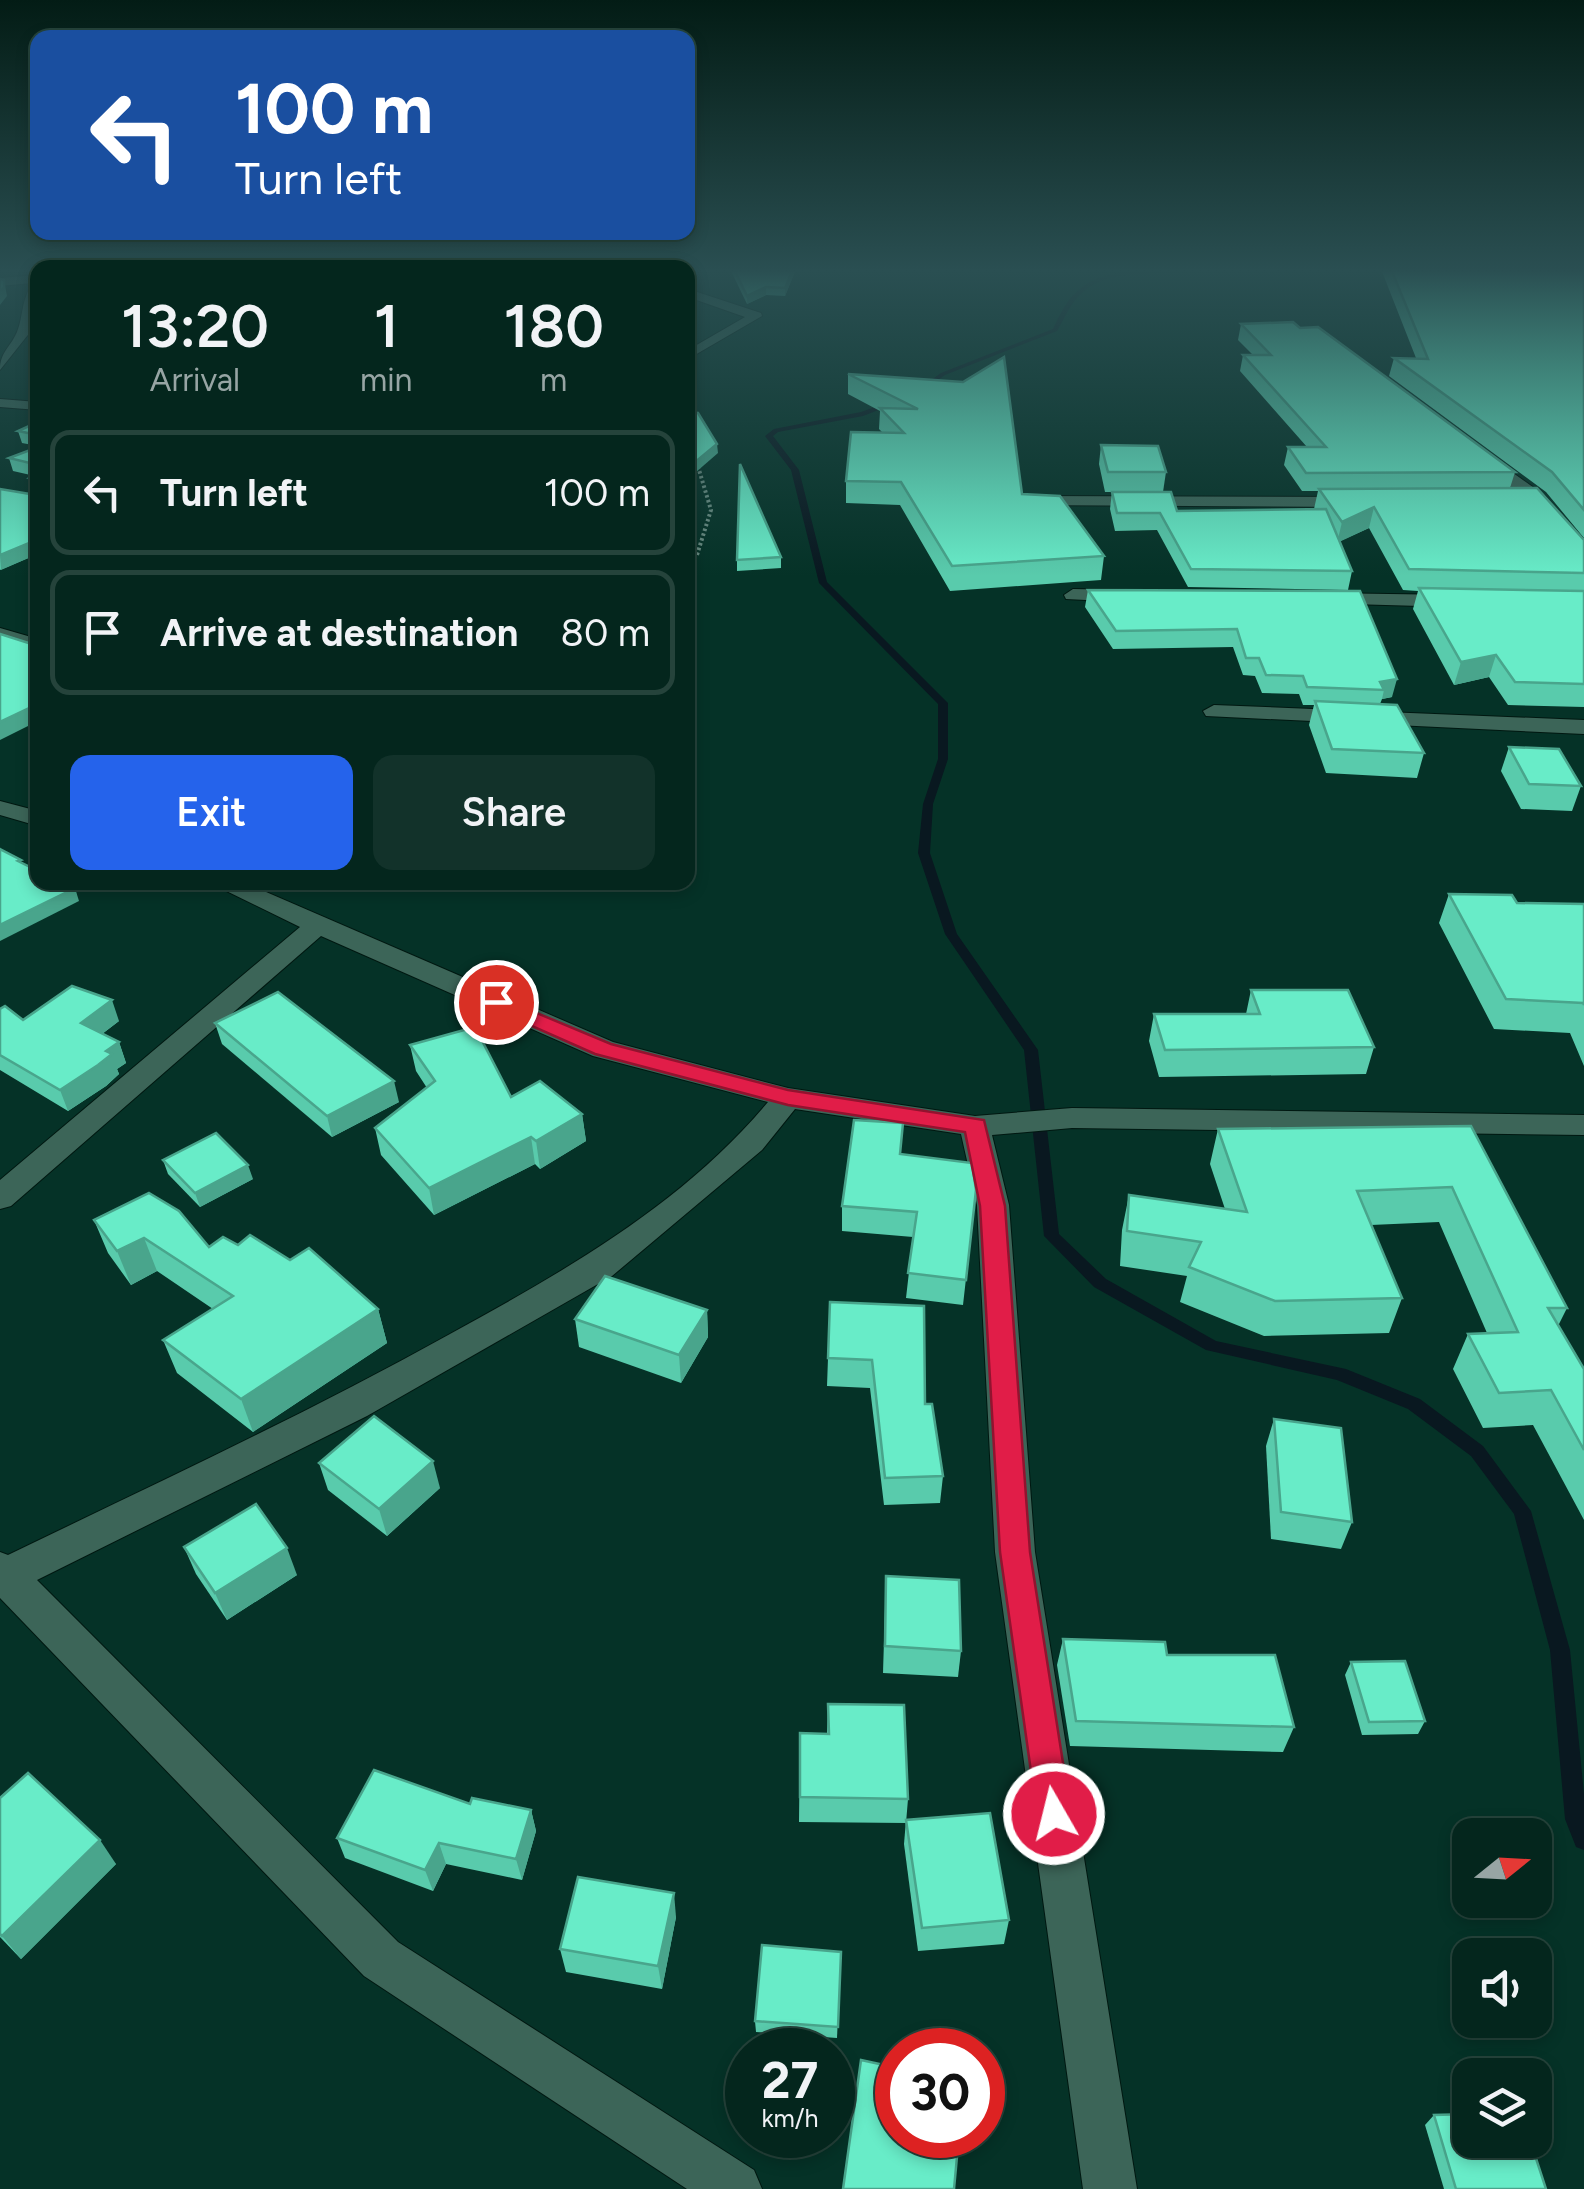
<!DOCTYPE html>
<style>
body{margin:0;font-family:Figtree,sans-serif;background:#12322a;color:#f1f3f6;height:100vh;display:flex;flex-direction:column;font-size:38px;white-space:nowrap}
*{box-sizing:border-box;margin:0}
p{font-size:32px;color:#97a5a4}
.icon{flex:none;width:55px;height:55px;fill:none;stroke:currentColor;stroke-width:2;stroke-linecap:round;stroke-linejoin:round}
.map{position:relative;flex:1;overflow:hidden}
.details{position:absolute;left:30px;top:260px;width:665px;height:630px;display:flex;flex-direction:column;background:#04261d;border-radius:20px;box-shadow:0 5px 15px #0003,0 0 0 2px #25433b}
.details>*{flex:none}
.guide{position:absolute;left:30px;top:30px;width:665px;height:210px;border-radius:20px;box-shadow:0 5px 15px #0003,0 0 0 2px #25433b;background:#1a4fa0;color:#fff;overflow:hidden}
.needle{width:65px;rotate:72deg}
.fabs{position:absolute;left:1452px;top:1818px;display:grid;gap:20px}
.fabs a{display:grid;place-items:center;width:100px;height:100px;border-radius:20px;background:#04261d;box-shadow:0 5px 15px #0003,0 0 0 2px #25433b;font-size:50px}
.speed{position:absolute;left:725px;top:2028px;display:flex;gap:20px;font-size:50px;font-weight:700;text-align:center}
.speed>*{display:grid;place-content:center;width:130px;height:130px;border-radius:50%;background:#04261d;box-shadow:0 5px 15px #0003,0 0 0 2px #25433b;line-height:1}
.speed small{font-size:25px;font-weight:400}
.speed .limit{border:15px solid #d22;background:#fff;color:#111}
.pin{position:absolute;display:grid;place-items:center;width:85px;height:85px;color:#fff;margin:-42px;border:5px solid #fff;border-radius:50%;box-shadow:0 2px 10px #0007}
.me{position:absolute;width:110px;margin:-55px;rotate:352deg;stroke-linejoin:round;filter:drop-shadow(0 0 8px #0008)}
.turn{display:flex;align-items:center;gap:35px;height:210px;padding:0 40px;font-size:45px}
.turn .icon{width:130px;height:130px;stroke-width:2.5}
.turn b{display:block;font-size:70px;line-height:85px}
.eta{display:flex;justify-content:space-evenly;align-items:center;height:170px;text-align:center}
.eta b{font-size:60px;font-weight:600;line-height:70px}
.button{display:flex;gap:20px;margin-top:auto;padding:20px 40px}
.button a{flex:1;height:115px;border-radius:20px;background:#2563eb;color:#fff;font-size:40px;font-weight:600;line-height:115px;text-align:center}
.button a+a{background:#12322a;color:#f1f3f6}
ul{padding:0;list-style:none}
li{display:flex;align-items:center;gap:30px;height:125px;margin:0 20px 15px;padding:0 20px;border:5px solid #25433b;border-radius:20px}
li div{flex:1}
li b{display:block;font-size:38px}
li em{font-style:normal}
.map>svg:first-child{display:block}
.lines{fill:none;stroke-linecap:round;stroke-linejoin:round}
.stream{fill:#091820;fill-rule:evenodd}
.street-casing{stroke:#001811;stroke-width:2}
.path{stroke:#6b8d83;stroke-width:4;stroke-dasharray:2.5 2.5;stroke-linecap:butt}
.street{fill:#3c6558;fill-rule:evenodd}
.wall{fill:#59cbac}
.shaded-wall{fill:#49a58c}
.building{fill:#68ecc8;stroke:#49a58c;stroke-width:2.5}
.route{fill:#e11d48;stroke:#92132f;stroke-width:2.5}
</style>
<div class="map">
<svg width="1584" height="2189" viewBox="0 0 1584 2189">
<rect width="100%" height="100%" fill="#053227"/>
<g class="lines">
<g class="stream">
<path d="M1191 269C1157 278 1112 266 1083 292 1071 302 1065 317 1057 331L945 375 922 391 917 390 941 373 1053 329C1060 314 1067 299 1080 289 1105 267 1158 269 1191 269Z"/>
<path d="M892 401 894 404 863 416 778 432 773 436 799 470 827 582 948 703V759L933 804 930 853 957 934 1038 1050 1059 1234 1106 1279 1216 1341 1346 1369 1420 1399 1483 1446 1531 1511 1570 1650 1584 1794V1850L1576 1847 1565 1819 1550 1650 1514 1514 1471 1456 1408 1409 1337 1380 1206 1350 1094 1287 1044 1236 1024 1050 945 934 918 853 923 804 938 759V704L819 583 791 470 765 436 774 429 861 412Z"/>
</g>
<defs>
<g id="street">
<path d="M38 275 31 331 0 370C0 352 10 348 17 332 24 314 20 305 32 283L0 286V278Z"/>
<path d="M688 289 761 313 762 316 688 359V350L745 317 688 297Z"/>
<path d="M0 399 38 402V410L0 407Z"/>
<path d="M1476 455H1488L1544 495 1584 543V559L1578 558 1532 503 1476 461Z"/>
<path d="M1029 496 1355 497 1363 502 1355 507 1023 505 1021 501Z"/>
<path d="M1073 589 1126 590 1135 596 1126 602 1066 599 1064 595Z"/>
<path d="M1322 593 1456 595 1466 601 1456 607 1315 603 1312 599Z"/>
<path d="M0 628 38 639V651L0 640Z"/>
<path d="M1214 705 1584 720V734L1206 716 1203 711Z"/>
<path d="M0 801 38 811V826L0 815Z"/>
<path d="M208 882H243L613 1042 788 1088 975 1116 1072 1108 1584 1115V1135L1072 1128 992 1135 1009 1205 1035 1552 1137 2189H1083L995 1552 977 1205 961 1134 795 1109 762 1150 612 1276 367 1416 37 1580 398 1942 754 2170 762 2189H687L364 1976 0 1598V1552L8 1555C157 1483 306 1414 450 1334 565 1271 683 1204 768 1102L593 1056 321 936 11 1206 0 1209V1180L300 927Z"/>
</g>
</defs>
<use href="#street" class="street-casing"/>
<path class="path" d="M688 559 697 555 711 510 697 463"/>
<use href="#street" class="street"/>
</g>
<g class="wall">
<path d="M730 269H796L785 296 766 295 747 304Z"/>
<path d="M1381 269H1584V538L1546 492 1389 376 1394 358H1416Z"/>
<path d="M1241 324 1515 472 1510 488 1584 540V707L1508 705 1489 677 1454 685 1413 609 1418 591 1403 590 1369 528 1340 541 1352 571 1348 590 1188 587 1157 530 1115 531 1110 509 1112 492 1177 511 1314 509 1318 491H1302L1284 465 1288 447H1307L1240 371 1243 355H1253L1238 340Z"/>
<path d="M848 374 963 382 1022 494 1104 556 1101 580 950 591 900 505 846 503V481L883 433 879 429 880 411 848 394Z"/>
<path d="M38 422V446L22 443 18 431Z"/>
<path d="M1101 445 1166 472 1163 492H1105L1099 464Z"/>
<path d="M38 447V557L33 556 0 570V489L36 495V491L34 490 30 478 35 476 13 471 9 458Z"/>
<path d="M781 557V568L737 571V560Z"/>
<path d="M1088 590 1360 591 1392 697 1382 699 1380 704 1424 753 1417 778 1326 773 1309 725 1314 705H1303L1299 694 1262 693 1255 676 1243 675 1233 647 1113 649 1085 607Z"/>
<path d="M1509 747 1581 786 1572 811 1521 809 1501 771Z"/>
<path d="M1449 894 1517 903 1584 904V1066L1570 1033 1494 1029 1439 923Z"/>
<path d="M1251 990 1374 1047 1366 1074 1159 1077 1149 1041 1154 1014H1246Z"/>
<path d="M0 1009 23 1020 119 1021 102 1034 119 1042 126 1063 117 1069 119 1074 106 1086 68 1111 0 1070Z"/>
<path d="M215 1023 399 1102 332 1137 222 1044Z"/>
<path d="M410 1045 511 1097 582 1114 586 1141 540 1169 535 1164 434 1215 381 1155 375 1128 427 1088 416 1071Z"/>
<path d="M1471 1126 1567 1308 1558 1326 1584 1369V1520L1533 1425 1483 1428 1453 1369 1468 1334 1487 1333 1439 1222 1371 1225 1402 1298 1389 1333 1264 1336 1180 1302 1187 1276 1120 1266 1122 1230 1129 1195 1225 1209 1210 1164 1218 1129Z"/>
<path d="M901 1154 976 1190 963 1305 906 1298 913 1237 842 1231V1206Z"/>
<path d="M163 1160 253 1179 200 1207 168 1174Z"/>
<path d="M94 1220 209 1247 238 1245 290 1260 378 1309 387 1343 253 1432 177 1373 163 1340 213 1309 157 1271 131 1285 108 1253Z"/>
<path d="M830 1302 925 1404 943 1476 940 1503 884 1505 870 1388 827 1386Z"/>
<path d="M707 1310 708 1337 681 1383 579 1347 575 1319Z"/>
<path d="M1274 1419 1352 1522 1341 1549 1271 1539 1266 1446Z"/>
<path d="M319 1463 440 1488 387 1536 328 1490Z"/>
<path d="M184 1547 297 1575 227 1620 196 1574Z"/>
<path d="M886 1576 961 1651 958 1677 883 1673Z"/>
<path d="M1063 1639 1167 1655 1294 1727 1283 1752 1070 1746 1057 1665Z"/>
<path d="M1351 1662 1425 1721 1418 1734 1362 1735 1345 1675Z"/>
<path d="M828 1704 908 1799 906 1823 799 1822 800 1733 827 1734Z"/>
<path d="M0 1798 116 1864 21 1959 0 1937Z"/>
<path d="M470 1804 531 1810 536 1831 522 1880 446 1864 433 1891 345 1858 337 1838Z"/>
<path d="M906 1820 1009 1920 1004 1944 918 1951 904 1844Z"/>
<path d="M676 1917 662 1989 566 1972 560 1949Z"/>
<path d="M841 1952 837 2038 756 2032 755 2021Z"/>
<path d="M1434 2115 1546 2189H1444L1425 2125Z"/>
</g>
<g class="shaded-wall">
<path d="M793 269H796L785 296V288Z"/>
<path d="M4 280 7 296 0 305V292Z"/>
<path d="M766 287V295L747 304V296Z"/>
<path d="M717 444 718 453 688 479V468Z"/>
<path d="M1374 507 1369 528 1337 543 1342 522Z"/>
<path d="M29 543 33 556 1 570 0 555Z"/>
<path d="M1496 655 1489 677 1454 685 1461 662Z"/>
<path d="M1397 679 1392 697 1382 699 1384 690 1380 682Z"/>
<path d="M38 704V721L0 740V722Z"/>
<path d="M75 888 79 901 0 941V925Z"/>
<path d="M112 1000 119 1021 89 1044 81 1023Z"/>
<path d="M119 1042 126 1063 117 1069 119 1074 106 1086 68 1111 60 1090 106 1051Z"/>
<path d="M394 1081 399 1102 332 1137 327 1116Z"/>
<path d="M582 1114 586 1141 540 1169 536 1141Z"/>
<path d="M531 1137 535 1164 434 1215 429 1188Z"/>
<path d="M248 1165 253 1179 200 1207 195 1193Z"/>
<path d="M144 1238 157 1271 131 1285 117 1251Z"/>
<path d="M378 1309 387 1343 253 1432 241 1399Z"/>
<path d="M707 1310 708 1337 681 1383 679 1355Z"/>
<path d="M433 1461 440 1488 387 1536 379 1509Z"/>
<path d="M287 1548 297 1575 227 1620 215 1593Z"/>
<path d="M531 1810 536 1831 522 1880 516 1859Z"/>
<path d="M100 1840 116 1864 21 1959 2 1936Z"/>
<path d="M439 1843 446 1864 433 1891 425 1870Z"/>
<path d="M674 1893 676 1917 662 1989 658 1966Z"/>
</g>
<g class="building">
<path d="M734 269H793L785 288 766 287 747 296Z"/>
<path d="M1391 269H1584V510L1552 472 1394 358 1428 359Z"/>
<path d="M0 279 4 280V287L0 292Z"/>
<path d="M1293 322 1300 328 1318 327 1515 472 1306 473 1288 447H1326L1243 355H1271L1241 324Z"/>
<path d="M1004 357 1022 494 1060 496 1104 556 952 566 901 482 846 481 851 432 904 433 880 408 918 409 848 374 963 382Z"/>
<path d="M688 412 698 413 717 444 688 468Z"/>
<path d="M38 422V435L18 431Z"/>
<path d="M1101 445 1158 446 1166 472H1108Z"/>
<path d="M38 447V465L9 458Z"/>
<path d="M740 464 781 557 737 560Z"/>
<path d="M38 475V544L29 543 0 555V489L36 495 37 480 30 478Z"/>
<path d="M1537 488 1584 540V573L1409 569 1374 507 1342 522 1319 489Z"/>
<path d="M1112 492H1171L1177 511 1326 509 1352 571 1191 569 1160 513H1117Z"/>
<path d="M1419 588 1584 591V684L1515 682 1496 655 1461 662Z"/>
<path d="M1088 590 1360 591 1397 679 1380 682 1384 690 1307 687 1303 676 1266 675 1259 658H1246L1237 629 1116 631Z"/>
<path d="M0 634 38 646V704L0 722Z"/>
<path d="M1315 701 1397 705 1424 753 1332 749Z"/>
<path d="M1509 747 1559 749 1581 786 1529 784Z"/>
<path d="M0 849 21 860 18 861 38 871V882H63L75 888 0 925Z"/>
<path d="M1449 894 1512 895 1517 903 1584 904V1005L1583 1003 1506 999Z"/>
<path d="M72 986 112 1000 81 1023 119 1042 106 1051 112 1054 98 1065 60 1090 0 1055V1009L5 1006 23 1020Z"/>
<path d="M1251 990H1348L1374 1047 1165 1050 1154 1014H1260Z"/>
<path d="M278 992 394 1081 327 1116 215 1023Z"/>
<path d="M475 1027 511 1097 540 1081 582 1114 536 1141 531 1137 429 1188 375 1128 435 1081 410 1045Z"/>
<path d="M854 1120 903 1123 900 1154 972 1163 976 1190 966 1280 908 1273 917 1212 842 1206Z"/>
<path d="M1471 1126 1567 1308H1548L1584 1369V1450L1551 1390 1499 1393 1468 1334 1518 1332 1452 1187 1357 1191 1402 1298 1275 1301 1189 1267 1201 1242 1127 1231 1129 1195 1247 1212 1218 1129Z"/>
<path d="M216 1133 248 1165 195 1193 163 1160Z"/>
<path d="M149 1193 179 1211 209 1247 223 1237 238 1245 250 1235 290 1260 309 1248 378 1309 241 1399 163 1340 233 1296 144 1238 117 1251 94 1220Z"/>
<path d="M605 1276 707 1310 679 1355 575 1319Z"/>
<path d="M830 1302 924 1306 925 1404H932L943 1476 885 1478 872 1360 828 1358Z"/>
<path d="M374 1416 433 1461 379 1509 319 1463Z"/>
<path d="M1274 1419 1341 1428 1352 1522 1281 1512Z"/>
<path d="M256 1504 287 1548 215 1593 184 1547Z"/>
<path d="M886 1576 959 1580 961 1651 885 1646Z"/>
<path d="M1063 1639 1165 1642 1167 1655H1275L1294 1727 1076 1721Z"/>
<path d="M1405 1661 1425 1721 1369 1722 1351 1662Z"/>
<path d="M828 1704 904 1705 908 1799 800 1797V1733L829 1734Z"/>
<path d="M374 1770 470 1804 472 1798 531 1810 516 1859 439 1843 425 1870 337 1838Z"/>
<path d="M28 1773 100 1840 2 1936 0 1934V1798Z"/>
<path d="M990 1813 1009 1920 922 1928 906 1820Z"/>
<path d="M578 1877 674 1893 658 1966 560 1949Z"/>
<path d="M762 1945 841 1952 838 2027 755 2021Z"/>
<path d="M861 2060 898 2068V2135H959L954 2189H843Z"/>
<path d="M1470 2114V2140H1530L1546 2189H1456L1434 2115Z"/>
</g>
<linearGradient id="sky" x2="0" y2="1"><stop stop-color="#031c15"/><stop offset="0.47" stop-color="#2a4f52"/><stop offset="1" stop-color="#2a4f52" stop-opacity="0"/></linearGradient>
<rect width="1584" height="576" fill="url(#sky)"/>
<path class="route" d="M496 996 611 1044 788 1090 984 1120 1005 1206 1030 1552 1071 1814 1066 1827 1054 1832 1042 1827 1037 1814 1000 1552 980 1206 965 1132 788 1105 595 1054 489 1007V998Z"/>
</svg>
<div class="fabs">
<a><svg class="needle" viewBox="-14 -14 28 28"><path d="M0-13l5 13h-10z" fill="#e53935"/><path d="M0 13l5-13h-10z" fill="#97a5a4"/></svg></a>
<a><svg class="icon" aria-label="sound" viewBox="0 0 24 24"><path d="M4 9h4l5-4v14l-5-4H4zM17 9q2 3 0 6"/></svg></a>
<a><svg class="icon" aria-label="layers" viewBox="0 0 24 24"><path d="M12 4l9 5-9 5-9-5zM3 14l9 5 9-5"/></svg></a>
</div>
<div class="speed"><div>27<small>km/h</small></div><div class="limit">30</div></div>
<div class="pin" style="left:496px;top:1002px;background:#d93025"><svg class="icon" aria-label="arrive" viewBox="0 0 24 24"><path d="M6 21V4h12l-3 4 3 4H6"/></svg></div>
<svg class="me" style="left:1054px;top:1814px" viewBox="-20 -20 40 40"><circle r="17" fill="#e11d48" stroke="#fff" stroke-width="3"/><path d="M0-11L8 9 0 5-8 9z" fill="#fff"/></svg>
<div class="guide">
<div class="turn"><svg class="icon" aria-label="left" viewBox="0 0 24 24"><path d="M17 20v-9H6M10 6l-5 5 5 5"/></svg><div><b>100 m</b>Turn left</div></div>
</div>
<section class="details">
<div class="eta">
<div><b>13:20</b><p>Arrival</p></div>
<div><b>1</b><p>min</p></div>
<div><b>180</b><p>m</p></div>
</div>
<ul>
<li><svg class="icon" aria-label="left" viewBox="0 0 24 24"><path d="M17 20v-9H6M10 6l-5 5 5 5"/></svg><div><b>Turn left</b></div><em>100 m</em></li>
<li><svg class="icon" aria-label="arrive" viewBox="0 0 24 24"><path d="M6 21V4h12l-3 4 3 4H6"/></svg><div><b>Arrive at destination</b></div><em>80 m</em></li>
</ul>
<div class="button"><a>Exit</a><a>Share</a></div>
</section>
</div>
